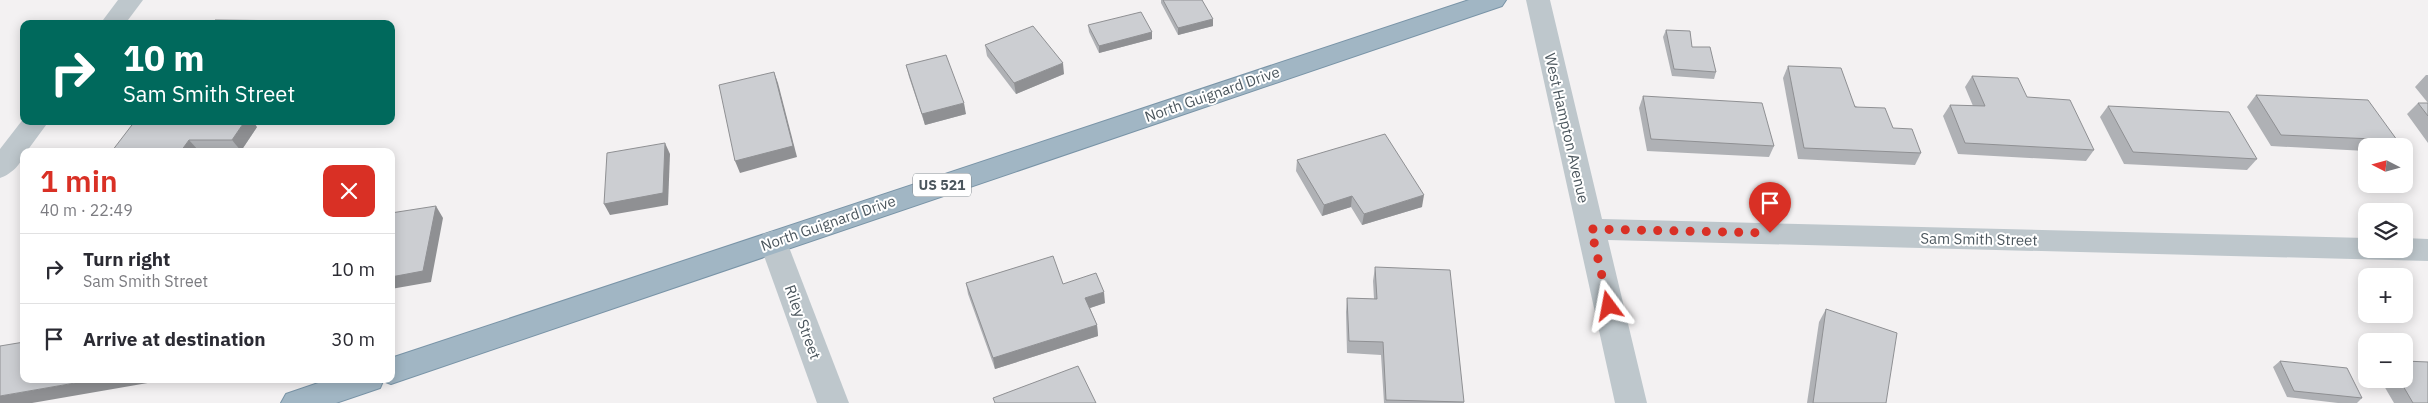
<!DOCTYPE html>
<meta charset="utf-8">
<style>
body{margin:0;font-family:"IBM Plex Sans",sans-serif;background:#f2f2f3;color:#2b2b33;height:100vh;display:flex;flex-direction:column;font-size:19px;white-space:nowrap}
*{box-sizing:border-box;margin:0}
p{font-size:16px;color:#7c7c81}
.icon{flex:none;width:28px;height:28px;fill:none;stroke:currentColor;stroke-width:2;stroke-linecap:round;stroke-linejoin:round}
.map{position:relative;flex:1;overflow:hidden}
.side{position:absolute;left:20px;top:148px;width:375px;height:235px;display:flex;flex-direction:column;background:#fff;border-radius:10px;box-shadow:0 2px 12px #0003}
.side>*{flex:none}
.top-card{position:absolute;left:20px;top:20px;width:375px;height:105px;border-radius:10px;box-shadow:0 2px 12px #0003;background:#00695c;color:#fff;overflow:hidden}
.needle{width:32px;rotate:276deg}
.buttons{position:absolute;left:2358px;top:138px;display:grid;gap:10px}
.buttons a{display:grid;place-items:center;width:55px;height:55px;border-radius:10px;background:#fff;box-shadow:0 2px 12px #0003;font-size:25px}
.pin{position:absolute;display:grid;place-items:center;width:42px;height:42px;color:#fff;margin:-51px -21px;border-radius:50% 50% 50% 0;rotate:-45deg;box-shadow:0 0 5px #0007}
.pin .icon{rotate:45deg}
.me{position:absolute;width:55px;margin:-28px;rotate:347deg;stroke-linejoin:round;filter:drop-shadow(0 0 4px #0008)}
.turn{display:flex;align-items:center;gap:18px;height:105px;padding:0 20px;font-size:22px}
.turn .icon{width:65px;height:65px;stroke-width:2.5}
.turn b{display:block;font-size:35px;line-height:42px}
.round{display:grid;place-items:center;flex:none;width:52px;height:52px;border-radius:10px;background:#f2f2f3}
.summary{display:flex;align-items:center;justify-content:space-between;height:85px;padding:0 20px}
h1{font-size:30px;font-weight:600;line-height:38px;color:#d93025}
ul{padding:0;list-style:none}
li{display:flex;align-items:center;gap:15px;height:70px;padding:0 20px;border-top:1px solid #e1e1e2}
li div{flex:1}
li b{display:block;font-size:19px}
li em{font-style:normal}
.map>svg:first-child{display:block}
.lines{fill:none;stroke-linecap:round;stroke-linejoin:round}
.trunk-casing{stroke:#7994a7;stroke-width:2}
.minor{fill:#bec7cc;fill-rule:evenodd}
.trunk{fill:#a1b6c4;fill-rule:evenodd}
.wall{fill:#afb1b5}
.shaded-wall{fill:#8f9093}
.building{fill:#ccced2;stroke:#8f9093}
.route{stroke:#d93025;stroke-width:9;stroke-dasharray:0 16.2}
.labels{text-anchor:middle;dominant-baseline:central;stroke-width:4;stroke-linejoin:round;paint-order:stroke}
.shield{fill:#fff;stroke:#81898e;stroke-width:1}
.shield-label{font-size:14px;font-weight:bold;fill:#4b565d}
.street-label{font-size:15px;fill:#4b565d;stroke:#fff}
</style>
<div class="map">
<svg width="2428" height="403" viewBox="0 0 2428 403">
<rect width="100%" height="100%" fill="#f3f1f2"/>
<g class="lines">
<defs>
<path id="trunk" d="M1469 0H1506L1502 6 391 384 383 381 380 388 336 403H281L286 394 330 379H391V358Z"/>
</defs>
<use href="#trunk" class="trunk-casing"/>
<g class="minor">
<path d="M118 0H143L125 24H100Z"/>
<path d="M1526 0H1550L1602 219 2366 238V249H2404V238L2428 239V261L1608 240 1647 403H1615Z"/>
<path d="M24 118V121H49L27 151H24C24 163 10 175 0 178V149Z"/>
<path d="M773 231 783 234 787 242 849 403H817L759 242 763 234Z"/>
</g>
<use href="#trunk" class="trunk"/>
</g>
<g class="wall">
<path d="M1161 0H1202L1213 26 1178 35 1161 3Z"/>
<path d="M1088 25 1152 32V39L1099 53 1089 32Z"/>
<path d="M1666 30 1692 47 1716 72 1714 79 1672 76 1663 37Z"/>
<path d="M985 45 1064 74 1016 94 987 56Z"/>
<path d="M906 65 966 114 925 125 909 77Z"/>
<path d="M1788 66 1893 128 1921 153 1915 165 1798 159 1783 78Z"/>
<path d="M2426 75H2428V143L2407 114 2418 103H2428L2415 87Z"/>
<path d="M1972 76 2027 97 2094 150 2086 161 1958 154 1943 116 1950 105 1973 106 1965 87Z"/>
<path d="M2256 95 2397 140 2391 146H2366V151L2271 146 2247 107Z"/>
<path d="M1643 96 1774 146 1769 157 1647 151 1639 108Z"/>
<path d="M2108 106 2257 159 2247 170 2124 164 2100 117Z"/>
<path d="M257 127 241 151H112Z"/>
<path d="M1297 160 1422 207 1362 225 1351 207 1322 216 1296 171Z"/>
<path d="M1375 267 1464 402V403H1384L1381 355 1347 353 1346 312 1347 298 1374 299 1373 281Z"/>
<path d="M966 283 1063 284 1105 303 1090 308 1097 325 1098 336 995 369 968 294Z"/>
<path d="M1826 309 1886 403H1807L1819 322Z"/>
<path d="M2280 361 2362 398 2357 403H2338L2287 397 2273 367Z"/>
<path d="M2380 379H2404L2428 403H2394Z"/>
</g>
<g class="shaded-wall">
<path d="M1213 19V26L1178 35V28Z"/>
<path d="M1152 32V39L1099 53V46Z"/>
<path d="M1063 63 1064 74 1016 94 1014 83Z"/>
<path d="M774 72 778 83 797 157 740 173 735 161Z"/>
<path d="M964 103 966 114 925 125 922 114Z"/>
<path d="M245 121H253L257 127 241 151 232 140Z"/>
<path d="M189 140 199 151H181Z"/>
<path d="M665 143 670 154 668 205 610 215 604 204Z"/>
<path d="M1424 195 1422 207 1362 225 1364 214Z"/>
<path d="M1352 196 1351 207 1322 216 1324 205Z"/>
<path d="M436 206 443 218 431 282 391 289V277Z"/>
<path d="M1104 292 1105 303 1087 309 1085 298Z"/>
<path d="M1097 325 1098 336 995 369 993 358Z"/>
<path d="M98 379H165V380L32 403H0V396Z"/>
</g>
<g class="building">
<path d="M1163 0H1202L1213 19 1178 28Z"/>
<path d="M1141 12 1152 32 1099 46 1088 25Z"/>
<path d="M215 20 300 21 298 24H212Z"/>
<path d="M1033 26 1063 63 1014 83 985 45Z"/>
<path d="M1666 30 1690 31 1692 47H1710L1716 72 1674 69Z"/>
<path d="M946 55 964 103 922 114 906 65Z"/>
<path d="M1788 66 1841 68 1855 107 1885 108 1893 128 1912 129 1921 153 1804 148Z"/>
<path d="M774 72 793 146 735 161 719 85Z"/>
<path d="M1972 76 2018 78 2027 97 2070 100 2094 150 1965 143 1950 105 1985 106Z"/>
<path d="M2256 95 2368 100 2397 140 2281 135Z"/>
<path d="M1643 96 1762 103 1774 146 1651 139Z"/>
<path d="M2418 103H2428V116Z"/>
<path d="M2108 106 2229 112 2257 159 2133 152Z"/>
<path d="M135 121H245L232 140H189L181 151H112Z"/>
<path d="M1385 134 1424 195 1364 214 1352 196 1324 205 1297 160Z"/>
<path d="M665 143 663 193 604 204 607 153Z"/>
<path d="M436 206 423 271 391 277V213Z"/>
<path d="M1053 256 1063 284 1096 273 1104 292 1085 298 1097 325 993 358 966 283Z"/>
<path d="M1375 267 1450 270 1464 402 1386 400 1383 342 1349 341 1347 298 1377 299Z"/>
<path d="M1826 309 1897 333 1886 403H1813Z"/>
<path d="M24 342V379H98L0 396V346Z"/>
<path d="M2280 361 2347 368 2362 398 2294 391Z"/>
<path d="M2404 361 2428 362V403H2413L2399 379H2404Z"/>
<path d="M1078 366 1096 403H995L993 398Z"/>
</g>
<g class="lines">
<path class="route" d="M1609 306 1591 229 1770 233"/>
</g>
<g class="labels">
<rect class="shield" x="913" y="173.5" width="58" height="23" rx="4"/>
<g class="shield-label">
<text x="942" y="185">US 521</text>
</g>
<g class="street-label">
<text transform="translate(1212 94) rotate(-19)">North Guignard Drive</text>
<text transform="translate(1567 128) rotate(77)">West Hampton Avenue</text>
<text transform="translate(828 223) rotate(-19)">North Guignard Drive</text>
<text transform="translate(1979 239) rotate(1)">Sam Smith Street</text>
<text transform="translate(803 322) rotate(70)">Riley Street</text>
</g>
</g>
</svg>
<div class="buttons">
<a><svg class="needle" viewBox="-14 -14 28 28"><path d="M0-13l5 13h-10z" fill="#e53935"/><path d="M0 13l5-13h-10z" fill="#7c7c81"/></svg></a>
<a><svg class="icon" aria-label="layers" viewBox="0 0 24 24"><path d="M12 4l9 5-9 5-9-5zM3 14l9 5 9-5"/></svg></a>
<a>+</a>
<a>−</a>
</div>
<div class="pin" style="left:1770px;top:233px;background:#d93025"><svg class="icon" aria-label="arrive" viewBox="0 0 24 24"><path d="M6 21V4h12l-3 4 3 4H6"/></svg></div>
<svg class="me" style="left:1609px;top:306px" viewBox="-20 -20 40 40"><path d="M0-17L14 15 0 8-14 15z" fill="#d93025" stroke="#fff" stroke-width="4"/></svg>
<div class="top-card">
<div class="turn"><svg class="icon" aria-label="right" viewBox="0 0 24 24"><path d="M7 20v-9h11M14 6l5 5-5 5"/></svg><div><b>10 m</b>Sam Smith Street</div></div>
</div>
<section class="side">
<div class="summary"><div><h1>1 min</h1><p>40 m · 22:49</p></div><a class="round" style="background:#d93025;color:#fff"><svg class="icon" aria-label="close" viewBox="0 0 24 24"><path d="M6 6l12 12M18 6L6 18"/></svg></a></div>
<ul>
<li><svg class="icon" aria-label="right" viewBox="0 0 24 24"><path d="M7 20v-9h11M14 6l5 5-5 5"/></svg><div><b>Turn right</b><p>Sam Smith Street</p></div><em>10 m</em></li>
<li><svg class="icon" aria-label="arrive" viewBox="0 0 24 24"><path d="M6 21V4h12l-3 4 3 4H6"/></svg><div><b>Arrive at destination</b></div><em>30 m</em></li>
</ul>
</section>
</div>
